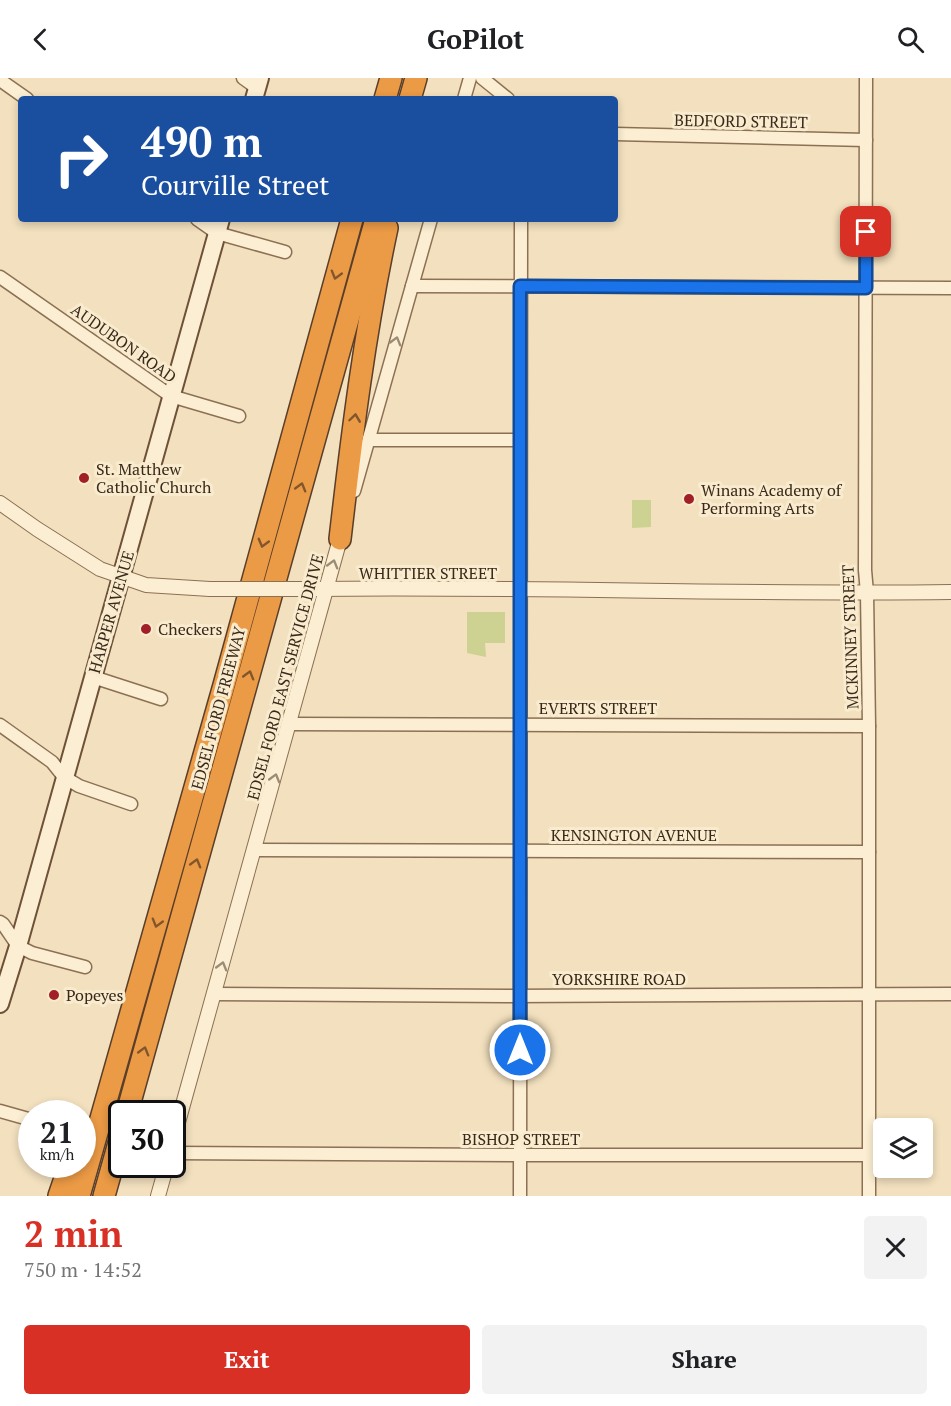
<!DOCTYPE html>
<meta charset="utf-8">
<style>
body{margin:0;font-family:"PT Serif",serif;background:#f2f2f2;color:#202124;height:100vh;display:flex;flex-direction:column;font-size:22px;white-space:nowrap}
*{box-sizing:border-box;margin:0}
p{font-size:20px;color:#757577}
.icon{flex:none;width:33px;height:33px;fill:none;stroke:currentColor;stroke-width:2;stroke-linecap:round;stroke-linejoin:round}
.map{position:relative;height:1118px;overflow:hidden}
.side{display:flex;flex-direction:column;background:#fff;flex:1}
.side>*{flex:none}
.banner{position:absolute;left:18px;top:18px;width:600px;height:126px;border-radius:6px;box-shadow:0 3px 9px #0003;background:#1a4fa0;color:#fff;overflow:hidden}
.tools{position:absolute;left:873px;top:1040px;display:grid;gap:12px}
.tools a{display:grid;place-items:center;width:60px;height:60px;border-radius:6px;background:#fff;box-shadow:0 3px 9px #0003;font-size:30px}
.speed{position:absolute;left:18px;top:1022px;display:flex;gap:12px;font-size:30px;font-weight:700;text-align:center}
.speed>*{display:grid;place-content:center;width:78px;height:78px;border-radius:50%;background:#fff;box-shadow:0 3px 9px #0003;line-height:1}
.speed small{font-size:15px;font-weight:400}
.speed .limit{border:3px solid #111;border-radius:9px;background:#fff;color:#111}
.pin{position:absolute;display:grid;place-items:center;width:51px;height:51px;color:#fff;margin:-26px;border-radius:12px;box-shadow:0 3px 9px #0006}
.me{position:absolute;width:66px;margin:-33px;rotate:0deg;stroke-linejoin:round;filter:drop-shadow(0 0 4px #0008)}
.turn{display:flex;align-items:center;gap:21px;height:126px;padding:0 24px;font-size:27px}
.turn .icon{width:78px;height:78px;stroke-width:2.5}
.turn b{display:block;font-size:42px;line-height:51px}
.round{display:grid;place-items:center;flex:none;width:63px;height:63px;border-radius:6px;background:#f2f2f2}
.summary{display:flex;align-items:center;justify-content:space-between;height:102px;padding:0 24px}
h1{font-size:36px;font-weight:600;line-height:45px;color:#d93025}
.primary-button{display:flex;gap:12px;margin-top:auto;padding:12px 24px}
.primary-button a{flex:1;height:69px;border-radius:6px;background:#d93025;color:#fff;font-size:24px;font-weight:600;line-height:69px;text-align:center}
.primary-button a+a{background:#f2f2f2;color:#202124}
header{display:flex;justify-content:space-between;align-items:center;height:78px;padding:0 24px;background:#fff;font-size:27px;font-weight:600}
.map>svg:first-child{display:block}
.green{fill:#cdd191}
.lines{fill:none;stroke-linecap:round;stroke-linejoin:round}
.minor-casing{stroke:#8c7055;stroke-width:15}
.tertiary-casing{stroke:#8c7055;stroke-width:16}
.secondary-casing{stroke:#6e5138;stroke-width:20}
.motorway-casing{stroke:#593e2a;stroke-width:24}
.minor{stroke:#fceed2;stroke-width:12}
.tertiary{stroke:#fceed2;stroke-width:14}
.secondary{stroke:#fceed2;stroke-width:16}
.motorway{stroke:#eb9a45;stroke-width:21}
.tertiary-bridge-casing{stroke:#8c7055;stroke-width:16;stroke-linecap:butt}
.tertiary-bridge{stroke:#fceed2;stroke-width:14}
.oneway{stroke:#81562c}
.oneway2{stroke:#9b8c76}
.route-casing{stroke:#114b97;stroke-width:15}
.route{stroke:#1a73e8;stroke-width:10}
.poi-dot{fill:#a11f26;stroke:#f9ebce;stroke-width:2}
.labels{text-anchor:middle;dominant-baseline:central;stroke-width:6;stroke-linejoin:round;paint-order:stroke}
.street-label{font-size:16px;fill:#3a291b;stroke:#f9ebce}
.poi-label{font-size:16px;fill:#3a291b;stroke:#f9ebce;text-anchor:start}
</style>
<header><svg class="icon" aria-label="back" viewBox="0 0 24 24"><path d="M15 5l-7 7 7 7"/></svg>GoPilot<svg class="icon" aria-label="search" viewBox="0 0 24 24"><circle cx="10" cy="10" r="6"/><path d="M15 15l6 6"/></svg></header>
<div class="map">
<svg width="951" height="1118" viewBox="0 0 951 1118">
<rect width="100%" height="100%" fill="#f2e0be"/>
<g class="green">
<path d="M632 422H651V449L632 450Z"/>
<path d="M467 534H505V565H485L486 579 467 575Z"/>
</g>
<g class="lines">
<defs>
<g id="minor">
<path d="M243 0 257 10"/>
<path d="M482 0 508 21"/>
<path d="M866 0 865 492 867 515 869 648V1118"/>
<path d="M0 2 27 21"/>
<path d="M464 21 470 0"/>
<path d="M615 56 866 62"/>
<path d="M197 141 217 155 285 174"/>
<path d="M0 199 171 318 239 338"/>
<path d="M412 208 951 210"/>
<path d="M369 362H520"/>
<path d="M354 413 431 141"/>
<path d="M93 599 161 621"/>
<path d="M290 646 869 648"/>
<path d="M0 647 52 684 64 699 79 708 131 726"/>
<path d="M255 772 869 774"/>
<path d="M0 844 3 846 18 868 32 875 85 889"/>
<path d="M214 916 508 918 951 916"/>
<path d="M0 1033 32 1042"/>
<path d="M172 1075 520 1077H869"/>
<path d="M520 1118 521 141"/>
</g>
<g id="tertiary">
<path d="M0 425 37 451 100 491 146 507 210 511"/>
<path d="M311 511C524 508 738 517 951 514"/>
<path d="M172 1066 340 461"/>
<path d="M158 1118 167 1086"/>
</g>
<g id="secondary">
<path d="M254 21 260 0"/>
<path d="M0 926 18 868 221 141"/>
</g>
<g id="motorway">
<path d="M385 21 391 0"/>
<path d="M410 21 416 0"/>
<path d="M340 461C352 357 365 252 387 150"/>
<path d="M127 1035 376 141"/>
<path d="M59 1118 70 1086"/>
<path d="M79 1118 224 607 352 141"/>
<path d="M104 1118 122 1054"/>
</g>
</defs>
<use href="#minor" class="minor-casing"/>
<use href="#tertiary" class="tertiary-casing"/>
<use href="#secondary" class="secondary-casing"/>
<use href="#motorway" class="motorway-casing"/>
<use href="#minor" class="minor"/>
<use href="#tertiary" class="tertiary"/>
<use href="#secondary" class="secondary"/>
<use href="#motorway" class="motorway"/>
<defs>
<path id="tertiary-bridge" d="M210 511H311"/>
</defs>
<use href="#tertiary-bridge" class="tertiary-bridge-casing"/>
<use href="#tertiary-bridge" class="tertiary-bridge"/>
</g>
<defs><path id="oneway-chevron" d="M-2-3.5L2.5 0L-2 3.5" fill="none" stroke-width="1.6" stroke-linecap="round" stroke-linejoin="round" transform="scale(1.5)"/></defs>
<g class="oneway">
<use href="#oneway-chevron" transform="translate(336 197) rotate(106)"/>
<use href="#oneway-chevron" transform="translate(355 340) rotate(-82)"/>
<use href="#oneway-chevron" transform="translate(301 409) rotate(-74)"/>
<use href="#oneway-chevron" transform="translate(263 465) rotate(105)"/>
<use href="#oneway-chevron" transform="translate(249 597) rotate(-74)"/>
<use href="#oneway-chevron" transform="translate(196 785) rotate(-74)"/>
<use href="#oneway-chevron" transform="translate(157 845) rotate(106)"/>
<use href="#oneway-chevron" transform="translate(144 973) rotate(-74)"/>
</g>
<g class="oneway2">
<use href="#oneway-chevron" transform="translate(396 263) rotate(-74)"/>
<use href="#oneway-chevron" transform="translate(333 486) rotate(-74)"/>
<use href="#oneway-chevron" transform="translate(275 700) rotate(-74)"/>
<use href="#oneway-chevron" transform="translate(222 888) rotate(-74)"/>
</g>
<g class="lines">
<defs>
<path id="route" d="M520 972V208L866 210V154"/>
</defs>
<use href="#route" class="route-casing"/>
<use href="#route" class="route"/>
</g>
<g class="poi-dot">
<circle cx="84" cy="400" r="6"/>
<circle cx="689" cy="421" r="6"/>
<circle cx="146" cy="551" r="6"/>
<circle cx="54" cy="917" r="6"/>
</g>
<g class="labels">
<g class="street-label">
<text transform="translate(741 43) rotate(1)">BEDFORD STREET</text>
<text transform="translate(124 265) rotate(35)">AUDUBON ROAD</text>
<text x="428" y="495">WHITTIER STREET</text>
<text transform="translate(111 534) rotate(-74)">HARPER AVENUE</text>
<text transform="translate(850 559) rotate(-92)">MCKINNEY STREET</text>
<text transform="translate(285 599) rotate(-75)">EDSEL FORD EAST SERVICE DRIVE</text>
<text transform="translate(218 630) rotate(-75)">EDSEL FORD FREEWAY</text>
<text x="598" y="630">EVERTS STREET</text>
<text x="634" y="757">KENSINGTON AVENUE</text>
<text x="619" y="901">YORKSHIRE ROAD</text>
<text x="521" y="1061">BISHOP STREET</text>
</g>
<g class="poi-label">
<text x="96" y="391">St. Matthew<tspan x="96" dy="18">Catholic Church</tspan></text>
<text x="701" y="412">Winans Academy of<tspan x="701" dy="18">Performing Arts</tspan></text>
<text x="158" y="551">Checkers</text>
<text x="66" y="917">Popeyes</text>
</g>
</g>
</svg>
<div class="tools">
<a><svg class="icon" aria-label="layers" viewBox="0 0 24 24"><path d="M12 4l9 5-9 5-9-5zM3 14l9 5 9-5"/></svg></a>
</div>
<div class="speed"><div>21<small>km/h</small></div><div class="limit">30</div></div>
<div class="pin" style="left:866px;top:154px;background:#d93025"><svg class="icon" aria-label="arrive" viewBox="0 0 24 24"><path d="M6 21V4h12l-3 4 3 4H6"/></svg></div>
<svg class="me" style="left:520px;top:972px" viewBox="-20 -20 40 40"><circle r="17" fill="#1a73e8" stroke="#fff" stroke-width="3"/><path d="M0-11L8 9 0 5-8 9z" fill="#fff"/></svg>
<div class="banner">
<div class="turn"><svg class="icon" aria-label="right" viewBox="0 0 24 24"><path d="M7 20v-9h11M14 6l5 5-5 5"/></svg><div><b>490 m</b>Courville Street</div></div>
</div>
</div>
<section class="side">
<div class="summary"><div><h1>2 min</h1><p>750 m · 14:52</p></div><a class="round"><svg class="icon" aria-label="close" viewBox="0 0 24 24"><path d="M6 6l12 12M18 6L6 18"/></svg></a></div>
<div class="primary-button"><a>Exit</a><a>Share</a></div>
</section>
